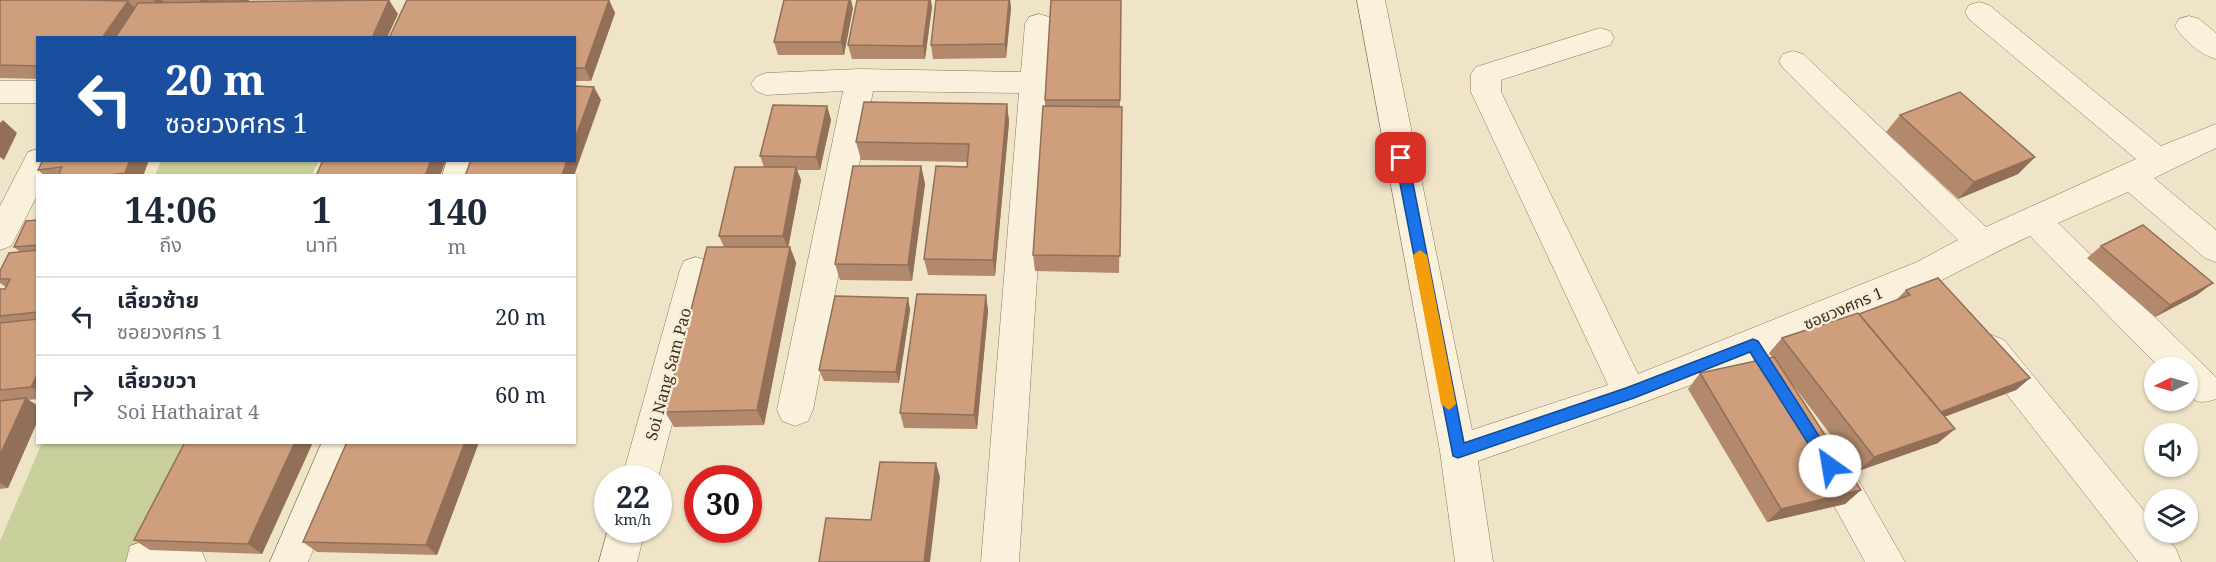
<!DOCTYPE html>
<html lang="th">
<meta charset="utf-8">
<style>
body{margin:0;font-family:"Noto Serif","Noto Sans Thai",serif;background:#f6f6f7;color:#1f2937;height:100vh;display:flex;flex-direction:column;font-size:22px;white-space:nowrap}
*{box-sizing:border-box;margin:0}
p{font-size:20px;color:#747a83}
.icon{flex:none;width:33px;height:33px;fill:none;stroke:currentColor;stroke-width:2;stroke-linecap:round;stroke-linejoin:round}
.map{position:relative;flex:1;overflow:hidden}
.details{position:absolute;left:36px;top:174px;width:540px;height:270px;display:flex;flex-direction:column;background:#fff;border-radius:0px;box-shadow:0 2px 4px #0004}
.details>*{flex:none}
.banner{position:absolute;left:36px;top:36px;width:540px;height:126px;border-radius:0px;box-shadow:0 2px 4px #0004;background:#1a4fa0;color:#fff;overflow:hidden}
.needle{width:39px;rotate:265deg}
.tools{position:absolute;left:2144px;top:357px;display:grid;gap:12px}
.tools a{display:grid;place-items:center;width:54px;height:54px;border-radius:50%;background:#fff;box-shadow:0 2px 4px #0004;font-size:30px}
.speed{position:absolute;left:594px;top:465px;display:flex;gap:12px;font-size:30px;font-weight:700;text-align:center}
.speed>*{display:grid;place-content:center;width:78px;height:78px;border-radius:50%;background:#fff;box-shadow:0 2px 4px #0004;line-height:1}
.speed small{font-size:15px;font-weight:400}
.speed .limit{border:9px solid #d22;background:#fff;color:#111}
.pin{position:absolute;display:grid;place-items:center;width:51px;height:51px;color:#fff;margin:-26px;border-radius:12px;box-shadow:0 3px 9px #0006}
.me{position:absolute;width:66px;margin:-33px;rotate:328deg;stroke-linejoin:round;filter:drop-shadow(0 0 4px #0008)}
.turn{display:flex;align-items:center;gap:21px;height:126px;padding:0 30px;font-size:27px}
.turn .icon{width:78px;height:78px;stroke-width:2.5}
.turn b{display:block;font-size:42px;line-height:51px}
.eta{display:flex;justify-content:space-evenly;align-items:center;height:102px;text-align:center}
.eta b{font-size:36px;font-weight:700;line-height:42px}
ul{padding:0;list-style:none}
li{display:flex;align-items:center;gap:18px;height:78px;padding:0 30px;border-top:2px solid #e0e1e3}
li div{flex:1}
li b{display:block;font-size:22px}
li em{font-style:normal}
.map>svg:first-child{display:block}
.green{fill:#c9cf9b}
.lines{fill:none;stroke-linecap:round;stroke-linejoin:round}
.minor-casing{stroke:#8d765c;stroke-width:1}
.minor{fill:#faf1dc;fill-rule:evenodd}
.wall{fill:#b2896c}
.shaded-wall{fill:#916f58}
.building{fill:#cf9f7d;stroke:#916f58;stroke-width:1.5}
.route{fill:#1a73e8;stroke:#114b97;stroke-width:1.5}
.slow{fill:#f59e0b}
.labels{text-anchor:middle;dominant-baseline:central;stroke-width:5;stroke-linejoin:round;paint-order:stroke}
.street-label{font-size:16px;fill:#3d2e20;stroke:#f7eed8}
</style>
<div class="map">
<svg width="2216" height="562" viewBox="0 0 2216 562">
<rect width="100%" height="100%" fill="#f0e4c8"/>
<g class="green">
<path d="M161 161V160L319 161 312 175H155Z"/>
<path d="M42 443H190L128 562H0V541Z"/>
</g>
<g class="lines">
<defs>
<g id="minor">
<path d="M1357 0H1385L1472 430 1608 385 1471 92V74L1476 67 1600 28 1610 31 1614 38 1610 45 1501 80V92L1638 374 1917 262 1958 240 1783 68 1779 61 1783 54 1793 51 1803 54 1986 227 2136 159 1969 19 1965 12 1969 5 1979 2 1989 5 2161 146 2216 124V148L2154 178 2216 230V262L2205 258 2128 192 2058 223 2216 377V399C2204 403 2196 404 2187 394V368H2160L2030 236C1999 250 1970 266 1940 281 1791 351 1634 407 1478 461L1493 562H1455L1440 451Z"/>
<path d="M1039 14 1049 17 1053 24 1019 562H981L1019 93 873 91 813 410 808 421 795 426 782 421 777 410 843 91 766 95 756 91 751 84 756 77 766 73 860 69 1021 72 1025 24 1029 17Z"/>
<path d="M2189 16 2199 19 2216 33V59C2201 55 2183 40 2175 26L2179 19Z"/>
<rect x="0" y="81" width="38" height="22"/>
<path d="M38 149V160H54L47 176H38V194L11 246 0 250V206L28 152Z"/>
<path d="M447 160H478L473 176H442Z"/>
<path d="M696 257 708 261 712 270 658 478H622L680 270 684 261Z"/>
<path d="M1992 335 2004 340 2154 523V532H2162L2176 549 2181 562H2138L1980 360 1975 350 1980 340Z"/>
<path d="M322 442H358L308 562H270Z"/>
<path d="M1827 444 1840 448 1905 562H1865L1809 460 1814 448Z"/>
<path d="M608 529 645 530 637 562H599Z"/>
<path d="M144 541 187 544 201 549 206 562H126L130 546Z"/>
</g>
</defs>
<use href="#minor" class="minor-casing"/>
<use href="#minor" class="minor"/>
</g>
<g class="wall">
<path d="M0 0H249L248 2 398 14 38 38V79L0 78Z"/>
<path d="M609 0 615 13 591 81H574V38Z"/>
<path d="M936 0H1010L1011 8 1006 58 933 59 931 45Z"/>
<path d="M1121 0 1120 107H1122L1119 273 1035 271 1033 255 1045 106V100Z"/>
<path d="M932 7 925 59H852L848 45Z"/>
<path d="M853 8 844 55H778L774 42Z"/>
<path d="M1007 104 1009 122 995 276 928 275 924 259 967 167V162L861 160 856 142Z"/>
<path d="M827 106 831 120 820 170H797L801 180 788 247H790L796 263 764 425 674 427 665 412 724 247 719 236 764 167 760 156Z"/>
<path d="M1900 115 2035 157 2018 174 1958 199 1886 132Z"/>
<path d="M149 160 143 176H45L38 170Z"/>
<path d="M921 166 925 184 912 281 840 280 835 264Z"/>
<path d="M38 220V399L28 400 38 406V420L8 488 0 489V289H5L6 287 0 283V271L20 252 14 247Z"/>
<path d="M2101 246 2197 295 2155 317 2087 258Z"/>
<path d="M1906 290 2030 378 2016 390 1945 416 1938 443 1858 471 1790 381 1861 490 1845 504 1767 522 1688 389 1700 373 1772 357 1769 353 1782 338 1859 314 1896 300Z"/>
<path d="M986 295 988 311 977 429 904 428 900 413Z"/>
<path d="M908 298 910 310 899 383 824 381 819 370Z"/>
<path d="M185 442H313L262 554 150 550 134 540Z"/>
<path d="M347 442H479L437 555 317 552 303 542Z"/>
</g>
<g class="shaded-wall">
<path d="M154 0H162L164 2 160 7Z"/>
<path d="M199 0H212L206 9Z"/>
<path d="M239 0H249L243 10 238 2Z"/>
<path d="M389 0 398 14 387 38H372Z"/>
<path d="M609 0 615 13 591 81 585 68Z"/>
<path d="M849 0H851L853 8 844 55 841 42Z"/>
<path d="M929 0H931L932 7 925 59 923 46Z"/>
<path d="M1009 0H1010L1011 8 1006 58 1005 44Z"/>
<path d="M128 1 140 14 124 38H102Z"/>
<path d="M594 87 601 100 574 176H562L567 160H574V141Z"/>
<path d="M1007 104 1009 122 995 276 993 260Z"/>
<path d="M827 106 831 120 820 170 816 157Z"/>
<path d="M3 120 17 133 4 160 0 157V123Z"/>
<path d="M2035 157 2018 174 1958 199 1974 182Z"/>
<path d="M130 160H149L143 176H127L125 173Z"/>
<path d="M431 160H446L440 176H425Z"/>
<path d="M921 166 925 184 912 281 908 265Z"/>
<path d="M796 167 801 180 788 249 783 236Z"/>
<path d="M790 247 796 263 764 425 757 410Z"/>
<path d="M2213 283 2197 295 2155 317 2170 305Z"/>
<path d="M986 295 988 311 977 429 974 415Z"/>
<path d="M908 298 910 310 899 383 896 372Z"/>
<path d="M38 373V391L31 387Z"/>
<path d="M2030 378 2016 390 1923 425 1935 414Z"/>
<path d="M26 398 38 406V420L8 488 0 483V455Z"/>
<path d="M1955 429 1938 443 1858 471 1874 457Z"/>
<path d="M295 442H313L262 554 248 544Z"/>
<path d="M465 442H479L437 555 426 545Z"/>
<path d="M936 463 940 477 930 562H924Z"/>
<path d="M1861 490 1845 504 1767 522 1781 509Z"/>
</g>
<g class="building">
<path d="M0 0H78L128 1 102 38H38V66L0 65Z"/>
<path d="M209 0H239L238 2H208Z"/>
<path d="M389 0 372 38H115L138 3Z"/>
<path d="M407 0H609L585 68H574V38H389Z"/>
<path d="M784 0H849L841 42H774Z"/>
<path d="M857 0H929L923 46 848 45Z"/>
<path d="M936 0H1009L1005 44 931 45Z"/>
<path d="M1051 0H1121L1120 100H1045Z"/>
<path d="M574 86 594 87 574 141Z"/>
<path d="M1960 92 2035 157 1974 182 1900 115Z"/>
<path d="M864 102 1007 104 993 260 924 259 936 166 967 167 969 144 856 142Z"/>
<path d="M773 105 827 106 816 157 760 156Z"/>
<path d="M1043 106 1122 107 1120 256 1033 255Z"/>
<path d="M43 160H130L125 173 101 176H58L62 167 38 170Z"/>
<path d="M323 160H431L425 176H316Z"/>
<path d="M471 160H567L562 176H465Z"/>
<path d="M853 166H921L908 265 835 264Z"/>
<path d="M735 167H796L783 236H719Z"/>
<path d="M38 220V245L14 247 26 221Z"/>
<path d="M2143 225 2213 283 2170 305 2101 246Z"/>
<path d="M707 247H790L757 410 665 412Z"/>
<path d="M38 250V312L0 316V289H5L10 279H0V271L9 253Z"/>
<path d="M1938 278 2030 378 1941 412 1859 314 1910 295 1906 290Z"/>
<path d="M917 294 986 295 974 415 900 413Z"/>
<path d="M835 296 908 298 896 372 819 370Z"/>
<path d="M1858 313 1955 429 1874 457 1782 338Z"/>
<path d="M38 319V373L31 387 0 390V323Z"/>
<path d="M1774 357 1861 490 1781 509 1700 373Z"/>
<path d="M26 398 0 455V401Z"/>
<path d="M185 442H295L248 544 134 540Z"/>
<path d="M347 442H465L426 545 303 542Z"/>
<path d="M880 462 936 463 924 562H819L826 518 871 520Z"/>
</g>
<path class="route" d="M1401 153 1408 158 1464 443 1626 388 1753 339 1758 341 1835 461 1837 466 1835 470H1825L1750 352 1634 398 1458 458 1453 456 1395 158Z"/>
<path class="slow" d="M1420 250 1427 255 1456 404 1449 410 1441 404 1413 255Z"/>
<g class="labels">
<g class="street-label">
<text transform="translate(1843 308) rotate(-23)">ซอยวงศกร 1</text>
<text transform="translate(668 374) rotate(-75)">Soi Nang Sam Pao</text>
</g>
</g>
</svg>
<div class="tools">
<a><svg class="needle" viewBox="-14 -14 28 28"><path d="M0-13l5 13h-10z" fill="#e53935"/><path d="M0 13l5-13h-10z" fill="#747a83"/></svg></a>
<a><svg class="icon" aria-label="sound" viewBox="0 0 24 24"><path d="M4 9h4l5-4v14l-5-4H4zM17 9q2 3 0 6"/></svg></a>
<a><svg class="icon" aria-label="layers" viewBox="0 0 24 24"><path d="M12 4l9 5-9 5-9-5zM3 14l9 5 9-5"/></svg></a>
</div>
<div class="speed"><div>22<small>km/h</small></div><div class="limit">30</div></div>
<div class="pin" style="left:1401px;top:158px;background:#d93025"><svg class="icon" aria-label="arrive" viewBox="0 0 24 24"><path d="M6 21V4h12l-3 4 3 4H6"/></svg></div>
<svg class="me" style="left:1830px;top:466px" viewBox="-20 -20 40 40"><circle r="19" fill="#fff"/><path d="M0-13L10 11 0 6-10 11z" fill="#1a73e8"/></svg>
<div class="banner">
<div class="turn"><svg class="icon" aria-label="left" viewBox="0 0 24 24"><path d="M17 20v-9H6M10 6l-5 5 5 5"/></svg><div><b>20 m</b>ซอยวงศกร 1</div></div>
</div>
<section class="details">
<div class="eta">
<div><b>14:06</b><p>ถึง</p></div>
<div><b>1</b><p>นาที</p></div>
<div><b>140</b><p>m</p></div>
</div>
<ul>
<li><svg class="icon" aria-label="left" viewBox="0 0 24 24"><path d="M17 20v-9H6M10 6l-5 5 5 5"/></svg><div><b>เลี้ยวซ้าย</b><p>ซอยวงศกร 1</p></div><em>20 m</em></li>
<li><svg class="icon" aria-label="right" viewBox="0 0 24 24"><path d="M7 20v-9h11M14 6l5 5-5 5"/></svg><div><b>เลี้ยวขวา</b><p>Soi Hathairat 4</p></div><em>60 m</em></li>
</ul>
</section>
</div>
